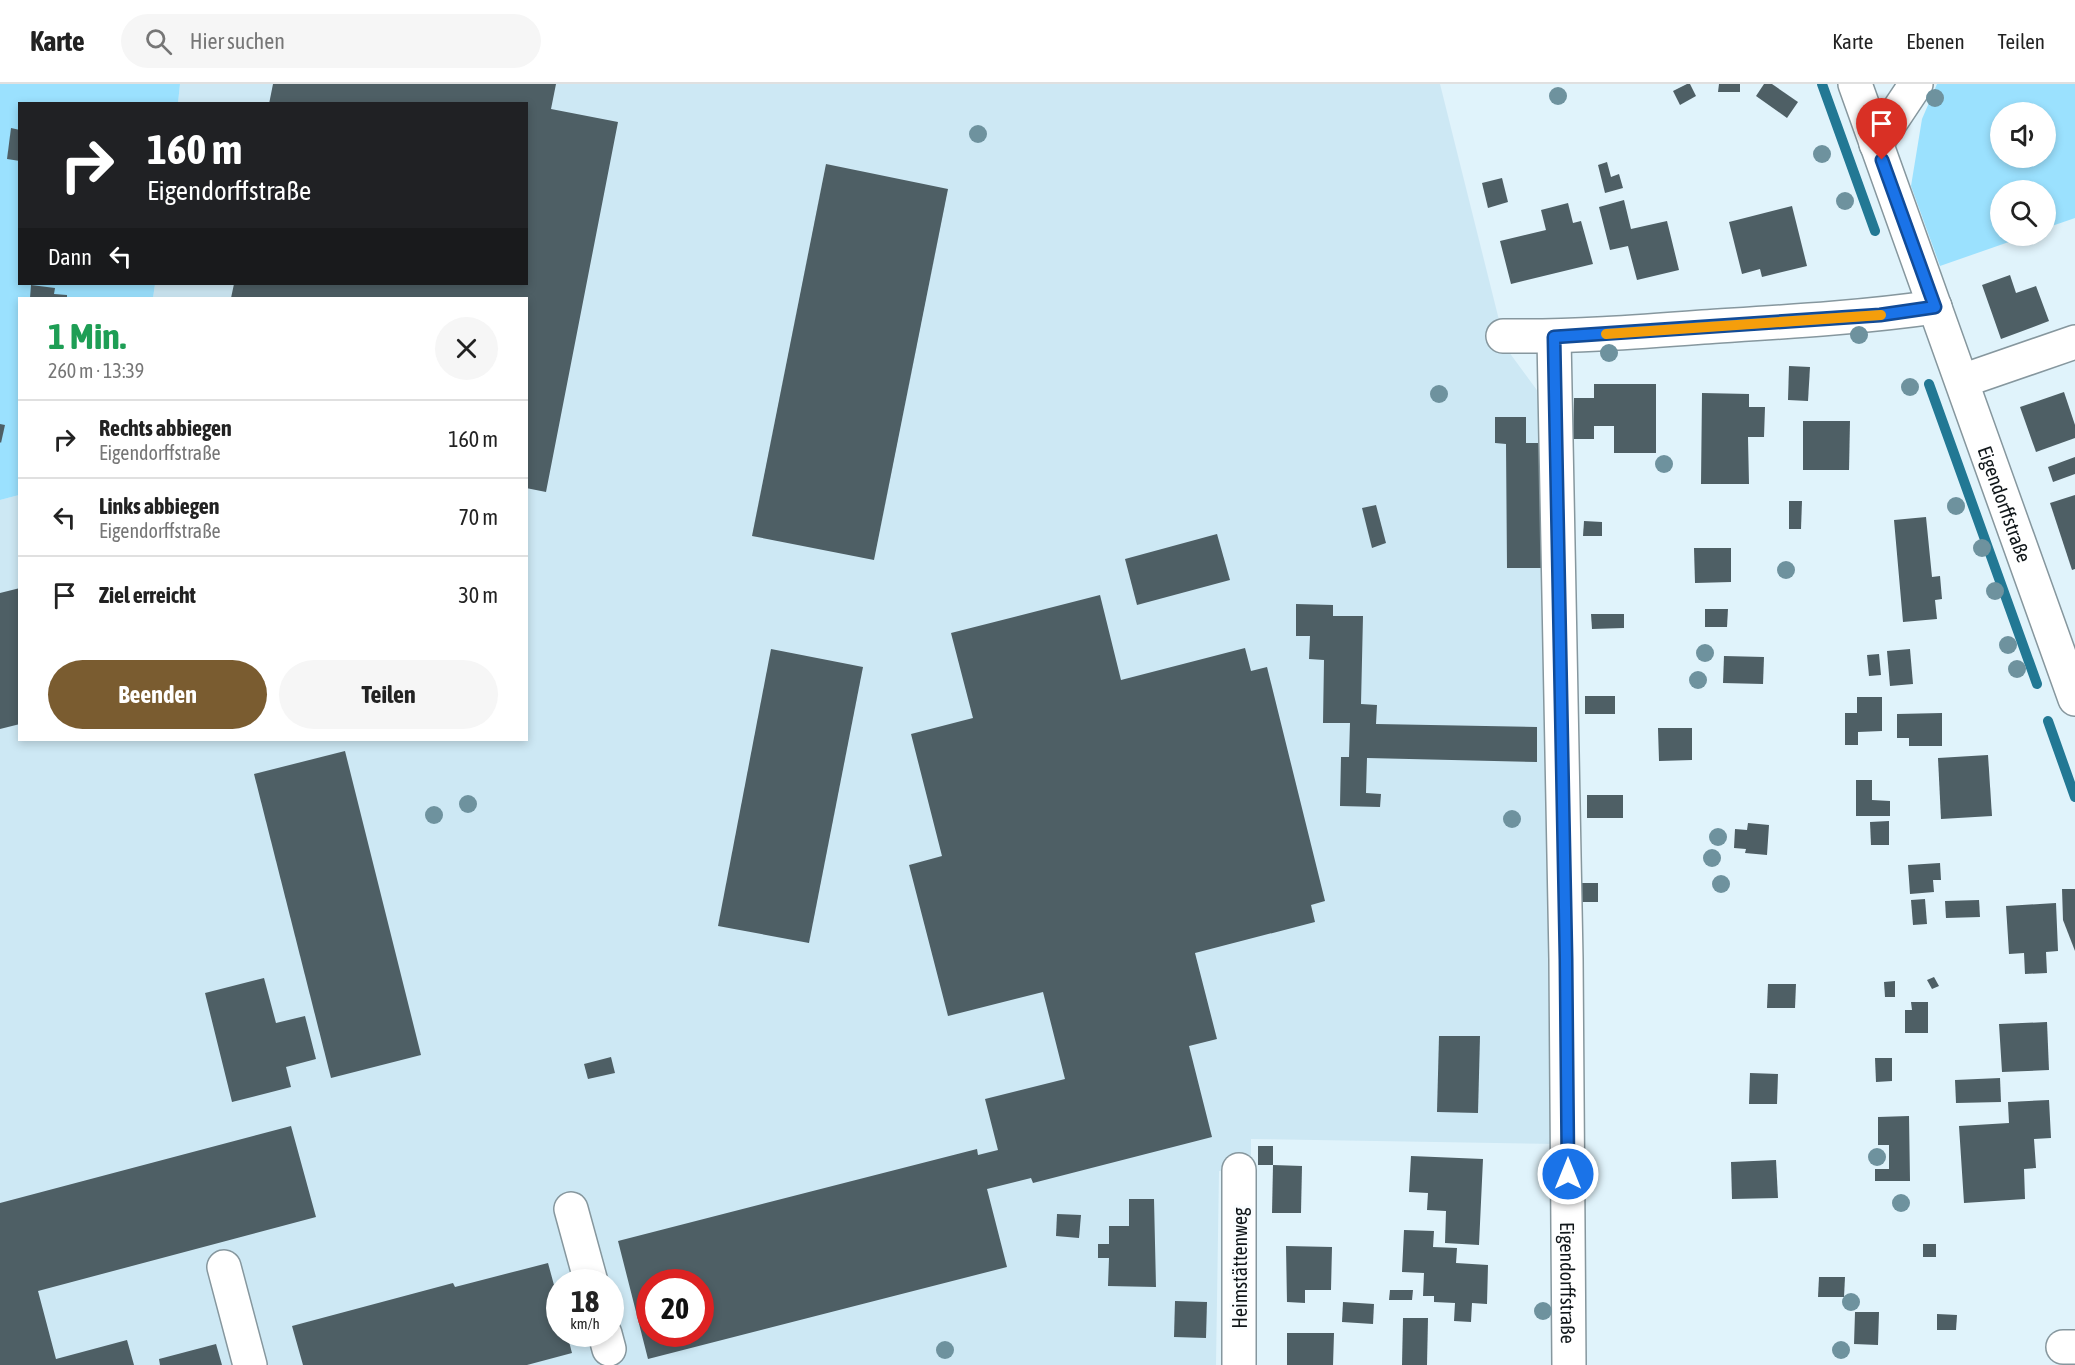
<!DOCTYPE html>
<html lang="de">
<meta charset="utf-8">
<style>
body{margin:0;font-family:"Asap Condensed",sans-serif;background:#f6f6f6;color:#222;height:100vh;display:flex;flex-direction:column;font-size:22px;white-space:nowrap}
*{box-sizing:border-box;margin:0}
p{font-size:20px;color:#767676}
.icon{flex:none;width:33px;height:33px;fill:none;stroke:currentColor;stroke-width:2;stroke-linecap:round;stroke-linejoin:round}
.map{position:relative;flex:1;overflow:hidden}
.details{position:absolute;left:18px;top:213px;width:510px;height:444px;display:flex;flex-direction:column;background:#fff;border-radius:0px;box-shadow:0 3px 9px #0003}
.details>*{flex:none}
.banner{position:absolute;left:18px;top:18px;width:510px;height:183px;border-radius:0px;box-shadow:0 3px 9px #0003;background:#202124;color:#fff;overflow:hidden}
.controls{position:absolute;left:1990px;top:18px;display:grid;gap:12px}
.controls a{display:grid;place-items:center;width:66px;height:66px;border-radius:50%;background:#fff;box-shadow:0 3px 9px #0003;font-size:30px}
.speed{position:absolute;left:546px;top:1185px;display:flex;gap:12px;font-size:30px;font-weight:700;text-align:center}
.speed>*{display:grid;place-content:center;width:78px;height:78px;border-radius:50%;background:#fff;box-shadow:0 3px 9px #0003;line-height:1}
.speed small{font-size:15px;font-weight:400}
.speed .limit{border:9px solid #d22;background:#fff;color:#111}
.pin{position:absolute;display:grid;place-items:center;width:51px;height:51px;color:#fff;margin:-62px -26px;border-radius:50% 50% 50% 0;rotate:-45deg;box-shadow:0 0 6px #0007}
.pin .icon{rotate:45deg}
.me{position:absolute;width:66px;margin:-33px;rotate:0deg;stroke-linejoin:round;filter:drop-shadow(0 0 4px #0008)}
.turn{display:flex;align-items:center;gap:21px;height:126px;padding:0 30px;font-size:27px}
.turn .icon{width:78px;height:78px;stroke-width:2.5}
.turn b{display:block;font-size:42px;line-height:51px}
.then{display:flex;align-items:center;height:57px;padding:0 30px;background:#0003;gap:12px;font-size:22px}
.round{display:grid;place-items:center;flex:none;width:63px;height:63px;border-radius:32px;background:#f6f6f6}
.headline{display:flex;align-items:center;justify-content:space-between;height:102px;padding:0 30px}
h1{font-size:36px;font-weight:700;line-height:45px;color:#1e9e55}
.button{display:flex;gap:12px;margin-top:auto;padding:12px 30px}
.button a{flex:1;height:69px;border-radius:36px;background:#7a5c30;color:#fff;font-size:24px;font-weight:700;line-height:69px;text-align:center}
.button a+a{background:#f6f6f6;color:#222}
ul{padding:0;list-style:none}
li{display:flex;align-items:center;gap:18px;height:78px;padding:0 30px;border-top:2px solid #e0e0e0}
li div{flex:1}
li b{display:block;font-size:22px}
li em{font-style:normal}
header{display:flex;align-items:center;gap:36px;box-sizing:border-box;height:84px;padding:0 30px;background:#fff;border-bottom:2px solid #e0e0e0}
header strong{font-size:28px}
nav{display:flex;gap:33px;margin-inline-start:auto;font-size:21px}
.search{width:420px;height:54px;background:#f6f6f6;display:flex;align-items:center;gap:15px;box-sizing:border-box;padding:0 21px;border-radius:33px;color:#767676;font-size:22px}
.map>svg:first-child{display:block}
.built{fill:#cde8f4;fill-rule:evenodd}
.green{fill:#9be1fe;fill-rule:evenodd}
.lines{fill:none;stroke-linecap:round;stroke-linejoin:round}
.stream{stroke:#227894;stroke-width:10}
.building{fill:#4e5f65;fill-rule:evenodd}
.minor-casing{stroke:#86979e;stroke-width:36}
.minor{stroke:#fff;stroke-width:33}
.tree{fill:#6e929e}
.route-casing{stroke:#114b97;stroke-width:15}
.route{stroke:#1a73e8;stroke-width:10}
.slow{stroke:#f59e0b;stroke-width:10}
.labels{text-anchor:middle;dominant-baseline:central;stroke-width:6;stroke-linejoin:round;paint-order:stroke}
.street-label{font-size:20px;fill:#11171a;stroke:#fafdff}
</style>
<header>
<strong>Karte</strong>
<div class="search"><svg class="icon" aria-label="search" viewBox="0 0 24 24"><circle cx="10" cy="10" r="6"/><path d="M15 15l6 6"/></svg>Hier suchen</div>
<nav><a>Karte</a><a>Ebenen</a><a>Teilen</a></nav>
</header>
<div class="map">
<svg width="2075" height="1281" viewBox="0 0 2075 1281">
<rect width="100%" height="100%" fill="#e0f3fb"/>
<path class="built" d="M180 0H1440L1506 264 1542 313 1558 1060 1251 1055V1086L1219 1087 1216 1281H0V416L19 411 20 656H526V214H153L155 200H526V20L178 19ZM560 1198H610V1250H560ZM650 1198H700V1250H650Z"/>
<g class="green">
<path d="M0 0H180L178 19 20 20V200H155L153 214H20L19 411 0 416Z"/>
<path d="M1937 0H2075V134L2046 144V106H2001V152H2026L1940 182 1911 102 1922 35ZM2001 28H2046V74H2001Z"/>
</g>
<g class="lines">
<g class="stream">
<path d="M1822 0 1875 147"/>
<path d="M1929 300 2037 600"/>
<path d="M2048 637 2075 713"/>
</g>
</g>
<g class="building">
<path d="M273 0H556L551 25 618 38 546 408 526 404V214H231L234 200H526V20H269Z"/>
<path d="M1687 0H1690L1696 12 1680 21 1673 7Z"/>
<path d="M1719 0H1740V8H1718Z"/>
<path d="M1764 0H1772L1798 18 1787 34 1756 12Z"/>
<path d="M11 44 20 46V77L7 75Z"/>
<path d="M1607 78 1611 93 1619 90 1623 104 1605 109 1598 81Z"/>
<path d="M826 80 948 105 874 476 752 452Z"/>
<path d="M1502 94 1508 118 1488 124 1482 99Z"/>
<path d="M1624 116 1631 145 1667 137 1679 186 1637 196 1628 162 1610 166 1599 123Z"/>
<path d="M1568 119 1573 139 1581 137 1593 180 1511 200 1500 157 1546 146 1541 126Z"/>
<path d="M1792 122 1807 182 1762 193 1760 185 1742 190 1729 138Z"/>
<path d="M2010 191 2016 209 2036 202 2049 237 2001 255 1982 201Z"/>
<path d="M31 201 55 204 54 210 67 211V214H30Z"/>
<path d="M1789 282 1810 283 1808 317 1788 316Z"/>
<path d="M1594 300H1656V369H1614V342H1594V355H1573L1574 314H1594Z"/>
<path d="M2064 308 2075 341V354L2036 368 2020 323Z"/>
<path d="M1702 309 1749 310V323H1765L1764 353H1748L1749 400H1701Z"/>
<path d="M1495 333H1526V359H1541V484H1507L1506 360 1495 359Z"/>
<path d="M1803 337H1850L1849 386H1803Z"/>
<path d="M0 340 5 341 1 359 0 358Z"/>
<path d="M2075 373V390L2053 398 2048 383Z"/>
<path d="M2075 411V485L2072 486 2050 419Z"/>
<path d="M1789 417H1802L1801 445H1789Z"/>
<path d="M1376 421 1386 459 1372 464 1362 424Z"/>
<path d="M1926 433 1932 493 1940 492 1942 515 1935 516 1937 535 1903 538 1894 436Z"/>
<path d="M1584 437 1602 438V452H1583Z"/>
<path d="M1217 450 1230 496 1137 521 1125 475Z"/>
<path d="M1694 464H1731V498L1695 499Z"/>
<path d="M20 504V640L0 645V509Z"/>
<path d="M1100 511 1121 596 1245 564 1251 587 1267 583 1325 817 1311 821 1315 838 1195 869 1217 955 1189 962 1212 1053 1033 1099 1031 1094 987 1105 1007 1183 648 1275 618 1157 977 1065 978 1071 998 1066 985 1015 1065 995 1043 908 948 932 909 781 942 772 911 650 973 634 951 549ZM650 1198H700V1250H650Z"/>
<path d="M1296 520 1333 521V532H1363L1361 620 1377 621 1376 640 1537 643V678L1367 674 1366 709 1381 710 1380 723 1340 722 1341 673H1349L1350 639H1323L1324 576 1309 575 1310 552H1296Z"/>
<path d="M1705 525H1728L1727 543H1705Z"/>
<path d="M1591 530H1624V544L1592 545Z"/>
<path d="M771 565 863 583 809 859 718 842Z"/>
<path d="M1910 565 1913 600 1890 602 1887 567Z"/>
<path d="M1879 570 1881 591 1869 592 1867 571Z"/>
<path d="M1724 572 1764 573 1763 600 1723 599Z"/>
<rect x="1585" y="612" width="30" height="18"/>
<path d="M1857 613H1882V647L1858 648V661H1845V629H1857Z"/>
<path d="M1942 629V662H1909V654H1897V630Z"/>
<path d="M1658 644H1692V676L1659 677Z"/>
<path d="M345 667 421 971 331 994 254 690Z"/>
<path d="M1988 671 1992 732 1941 735 1938 674Z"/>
<path d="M1856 696H1872V716L1890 717V732H1856Z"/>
<rect x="1587" y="711" width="36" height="23"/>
<path d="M1889 737V761H1871L1870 738Z"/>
<path d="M1748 739 1769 741 1767 771 1745 769 1746 765 1734 764 1735 745 1747 746Z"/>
<path d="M1940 779 1941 796H1933L1934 808 1910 810 1908 781Z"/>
<path d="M1582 799H1598V818H1581Z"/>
<path d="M2062 805H2075V867L2063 836Z"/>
<path d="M1925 815 1927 840 1913 841 1911 816Z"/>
<path d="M1979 816 1980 833 1946 834 1945 817Z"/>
<path d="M2056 819 2058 867 2046 868 2047 889 2025 890 2024 869 2009 870 2006 822Z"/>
<path d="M1934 893 1939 902 1932 905 1927 896Z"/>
<path d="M264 894 276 939 305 932 316 975 286 983 291 1003 232 1018 205 909Z"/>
<path d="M1895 897V913H1885L1884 898Z"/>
<path d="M1768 900H1796L1795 924H1767Z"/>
<path d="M1911 918H1928V949H1905V926H1912Z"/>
<path d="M2047 938 2049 986 2002 988 1999 940Z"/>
<path d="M1439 952H1480L1478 1029 1437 1028Z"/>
<path d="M611 973 615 989 588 995 584 980Z"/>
<path d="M1875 974H1892V997L1876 998Z"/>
<path d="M1750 989 1778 990 1777 1020H1749Z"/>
<path d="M2000 994 2001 1018 1956 1019 1955 996Z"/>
<path d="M2049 1016 2051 1054 2034 1055 2036 1084 2024 1085 2025 1115 1964 1119 1959 1042 2009 1039 2008 1018Z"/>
<path d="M1909 1032 1910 1097H1875V1085H1889V1061H1878V1033Z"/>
<path d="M291 1042 316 1133 38 1207 56 1275 127 1256 134 1281H0V1119Z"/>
<rect x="1258" y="1062" width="15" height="19"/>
<path d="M1411 1072 1483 1075 1479 1161 1445 1159 1446 1127 1427 1126 1428 1109 1409 1108Z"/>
<path d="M1776 1076 1778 1114 1732 1115 1731 1078Z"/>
<path d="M1273 1081 1302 1082 1301 1129H1272Z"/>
<path d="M1129 1115H1154L1156 1203 1108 1202 1109 1174H1098V1160H1109V1142H1129Z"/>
<path d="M1057 1130 1081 1131 1079 1154 1056 1152Z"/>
<path d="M1404 1146 1434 1147 1433 1163 1457 1164 1456 1179 1488 1181 1487 1220 1472 1219 1471 1238 1454 1237 1455 1219 1434 1218V1212H1423L1424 1189 1402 1188Z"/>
<rect x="1923" y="1160" width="13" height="13"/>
<path d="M1286 1162 1332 1163 1331 1206H1305V1219L1287 1218Z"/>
<path d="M548 1179 560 1223V1250H567L572 1269 527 1281H303L292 1242 453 1199 455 1203Z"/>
<path d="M1819 1193H1845L1844 1213H1818Z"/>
<path d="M1390 1206H1413L1412 1216H1389Z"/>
<path d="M1175 1217 1207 1218 1206 1254 1174 1253Z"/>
<path d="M1343 1218 1374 1220 1373 1240 1342 1238Z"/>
<path d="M1855 1228H1879L1878 1261 1854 1260Z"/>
<path d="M1937 1230 1957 1231 1956 1246H1937Z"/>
<path d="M1403 1234H1428L1427 1281H1402Z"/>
<path d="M1287 1249H1334L1333 1281H1287Z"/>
<path d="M216 1260 222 1281H160L159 1275Z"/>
</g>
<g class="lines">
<defs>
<g id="minor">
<path id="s1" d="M1855 0 2075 615"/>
<path d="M1876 60 1916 0"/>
<path d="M1503 252C1570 253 1637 248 1703 243 1781 238 1858 234 1935 223"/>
<path id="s2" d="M1554 253 1566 875 1569 1281"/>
<path d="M1962 297 2075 258"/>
<path d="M571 1125 591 1198"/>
<path d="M224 1183 250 1281"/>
<path d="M605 1250 609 1265"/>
<path d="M2063 1263H2075"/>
<path d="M1239 1281V1086"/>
</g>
</defs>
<use href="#minor" class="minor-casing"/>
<use href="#minor" class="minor"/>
</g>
<g class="tree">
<circle cx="1558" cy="12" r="9"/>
<circle cx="1935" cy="14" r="9"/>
<circle cx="978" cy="50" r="9"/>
<circle cx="1822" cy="70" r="9"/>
<circle cx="1845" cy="117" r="9"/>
<circle cx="1859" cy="251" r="9"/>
<circle cx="1609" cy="269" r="9"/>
<circle cx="1910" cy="303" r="9"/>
<circle cx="1439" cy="310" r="9"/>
<circle cx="1664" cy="380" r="9"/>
<circle cx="1956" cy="422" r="9"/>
<circle cx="1982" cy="464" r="9"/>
<circle cx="1786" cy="486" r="9"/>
<circle cx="1995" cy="507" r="9"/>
<circle cx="2008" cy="561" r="9"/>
<circle cx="1705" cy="569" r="9"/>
<circle cx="2017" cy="585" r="9"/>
<circle cx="1698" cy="596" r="9"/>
<circle cx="468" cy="720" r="9"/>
<circle cx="434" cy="731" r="9"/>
<circle cx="1512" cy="735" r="9"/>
<circle cx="1718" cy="753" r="9"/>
<circle cx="1712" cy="774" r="9"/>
<circle cx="1721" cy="800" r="9"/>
<circle cx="1877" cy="1073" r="9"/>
<circle cx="1901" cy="1119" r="9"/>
<circle cx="1851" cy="1218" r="9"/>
<circle cx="1543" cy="1227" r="9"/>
<circle cx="945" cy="1266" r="9"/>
<circle cx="1841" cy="1266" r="9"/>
</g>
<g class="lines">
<defs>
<path id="route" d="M1568 1090 1566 875 1554 253 1880 231 1935 223 1882 76"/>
</defs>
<use href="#route" class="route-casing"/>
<use href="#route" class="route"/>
<path class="slow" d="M1606 250 1881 231"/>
</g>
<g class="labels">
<g class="street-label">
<text stroke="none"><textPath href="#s1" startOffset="446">Eigendorffstraße</textPath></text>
<text transform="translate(1239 1184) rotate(-90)">Heimstättenweg</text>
<text stroke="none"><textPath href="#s2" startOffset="946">Eigendorffstraße</textPath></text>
</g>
</g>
</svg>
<div class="controls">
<a><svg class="icon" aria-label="sound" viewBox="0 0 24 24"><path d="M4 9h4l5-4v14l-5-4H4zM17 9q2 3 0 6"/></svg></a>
<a><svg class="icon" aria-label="search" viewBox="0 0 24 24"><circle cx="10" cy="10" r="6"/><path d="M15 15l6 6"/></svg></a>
</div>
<div class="speed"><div>18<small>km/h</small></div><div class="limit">20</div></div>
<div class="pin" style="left:1882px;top:76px;background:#d93025"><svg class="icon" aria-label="arrive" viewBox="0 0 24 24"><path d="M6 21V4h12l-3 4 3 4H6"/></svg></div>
<svg class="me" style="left:1568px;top:1090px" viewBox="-20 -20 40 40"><circle r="17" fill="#1a73e8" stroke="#fff" stroke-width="3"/><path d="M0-11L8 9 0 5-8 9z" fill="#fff"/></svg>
<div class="banner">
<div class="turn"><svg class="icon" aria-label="right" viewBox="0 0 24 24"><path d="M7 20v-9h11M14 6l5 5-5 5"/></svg><div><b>160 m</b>Eigendorffstraße</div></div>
<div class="then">Dann<svg class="icon" aria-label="left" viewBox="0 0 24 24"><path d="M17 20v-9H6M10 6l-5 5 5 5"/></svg></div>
</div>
<section class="details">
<div class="headline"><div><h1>1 Min.</h1><p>260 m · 13:39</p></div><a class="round"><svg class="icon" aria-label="close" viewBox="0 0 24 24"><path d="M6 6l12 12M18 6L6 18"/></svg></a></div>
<ul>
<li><svg class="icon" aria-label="right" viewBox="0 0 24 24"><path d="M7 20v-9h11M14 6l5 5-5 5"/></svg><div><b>Rechts abbiegen</b><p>Eigendorffstraße</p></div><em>160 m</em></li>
<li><svg class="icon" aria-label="left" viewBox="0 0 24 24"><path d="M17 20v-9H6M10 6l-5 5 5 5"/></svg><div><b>Links abbiegen</b><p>Eigendorffstraße</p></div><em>70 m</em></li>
<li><svg class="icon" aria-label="arrive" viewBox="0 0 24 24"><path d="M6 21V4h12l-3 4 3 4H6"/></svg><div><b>Ziel erreicht</b></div><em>30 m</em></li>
</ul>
<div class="button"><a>Beenden</a><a>Teilen</a></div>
</section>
</div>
